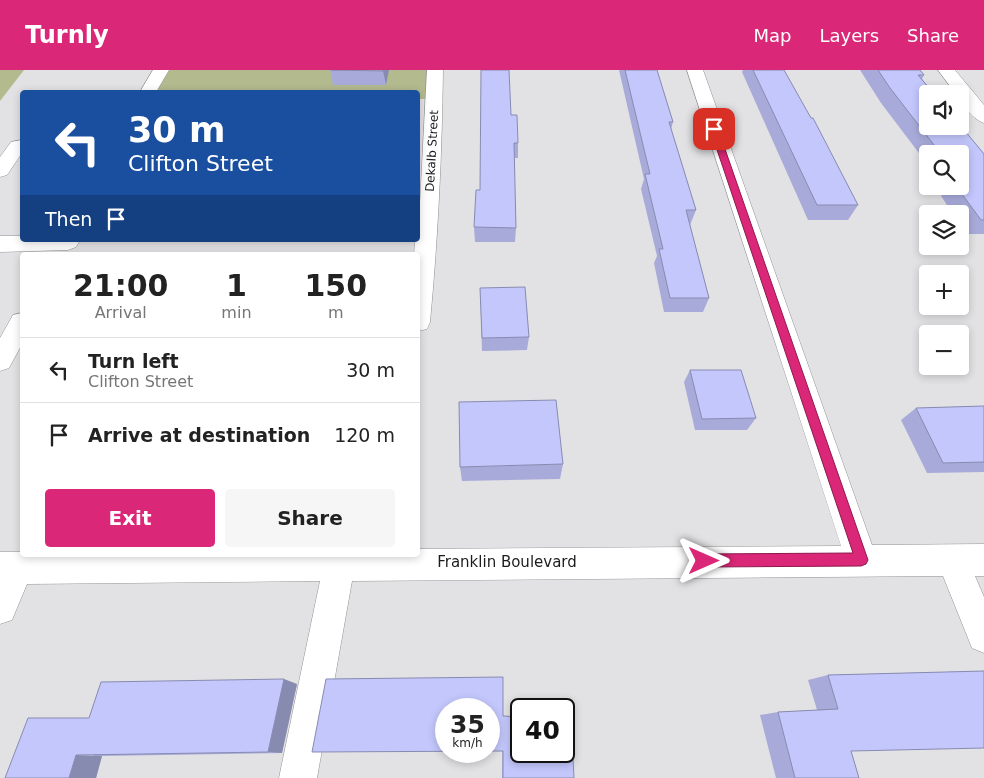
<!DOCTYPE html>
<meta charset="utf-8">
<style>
body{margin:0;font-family:"DejaVu Sans",sans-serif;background:#f6f6f6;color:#222;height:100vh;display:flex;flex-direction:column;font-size:19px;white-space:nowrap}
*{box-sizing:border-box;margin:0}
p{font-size:16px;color:#767676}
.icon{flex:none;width:28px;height:28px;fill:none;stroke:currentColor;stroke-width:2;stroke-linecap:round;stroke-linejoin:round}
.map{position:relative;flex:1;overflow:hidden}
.drawer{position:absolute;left:20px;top:182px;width:400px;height:305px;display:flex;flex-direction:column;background:#fff;border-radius:5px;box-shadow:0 2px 8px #0003}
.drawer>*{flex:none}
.guide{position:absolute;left:20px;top:20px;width:400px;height:152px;border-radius:5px;box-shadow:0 2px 8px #0003;background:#1a4fa0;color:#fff;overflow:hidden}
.buttons{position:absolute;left:919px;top:15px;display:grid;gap:10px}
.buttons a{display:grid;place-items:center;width:50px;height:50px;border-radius:5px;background:#fff;box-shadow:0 2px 8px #0003;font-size:25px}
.speed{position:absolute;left:435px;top:628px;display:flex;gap:10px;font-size:25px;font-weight:700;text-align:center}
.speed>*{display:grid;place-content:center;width:65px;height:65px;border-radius:50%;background:#fff;box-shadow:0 2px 8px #0003;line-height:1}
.speed small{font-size:12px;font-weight:400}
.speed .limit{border:2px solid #111;border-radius:8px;background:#fff;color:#111}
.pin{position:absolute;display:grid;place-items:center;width:42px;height:42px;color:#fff;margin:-21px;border-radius:10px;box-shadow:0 2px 8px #0006}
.me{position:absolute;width:55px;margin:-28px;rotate:90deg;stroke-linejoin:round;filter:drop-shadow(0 0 4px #0008)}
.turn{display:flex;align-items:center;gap:18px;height:105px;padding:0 25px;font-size:22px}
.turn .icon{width:65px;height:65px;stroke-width:2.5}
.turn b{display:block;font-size:35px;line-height:42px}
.then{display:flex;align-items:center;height:48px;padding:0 25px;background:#0003;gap:10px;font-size:19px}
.eta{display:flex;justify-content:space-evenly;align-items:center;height:85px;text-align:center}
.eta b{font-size:30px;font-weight:700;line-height:35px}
.action{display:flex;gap:10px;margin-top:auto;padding:10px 25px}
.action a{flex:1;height:58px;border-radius:5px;background:#db2777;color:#fff;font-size:20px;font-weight:700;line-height:58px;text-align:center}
.action a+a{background:#f6f6f6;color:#222}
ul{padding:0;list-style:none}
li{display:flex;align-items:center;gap:15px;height:65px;padding:0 25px;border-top:1px solid #e0e0e0}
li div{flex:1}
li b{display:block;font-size:19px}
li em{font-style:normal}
header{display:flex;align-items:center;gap:30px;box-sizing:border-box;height:70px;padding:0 25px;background:#db2777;color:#fff}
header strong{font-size:24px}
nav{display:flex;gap:28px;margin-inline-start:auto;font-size:18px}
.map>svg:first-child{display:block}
.green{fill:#b3ba8e}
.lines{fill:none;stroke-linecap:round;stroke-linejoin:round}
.minor-casing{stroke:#919293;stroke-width:1}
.minor{fill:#fff;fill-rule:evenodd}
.wall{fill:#a8abd9}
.shaded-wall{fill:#888bb0}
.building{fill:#c3c7fc;stroke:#888bb0;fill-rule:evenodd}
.route{fill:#db2777;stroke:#8e194d}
.labels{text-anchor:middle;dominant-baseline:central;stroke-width:4;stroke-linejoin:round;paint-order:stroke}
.far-street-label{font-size:12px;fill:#1c1c1c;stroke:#fff}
.street-label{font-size:15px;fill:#1c1c1c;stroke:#fff}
</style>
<header>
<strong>Turnly</strong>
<nav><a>Map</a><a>Layers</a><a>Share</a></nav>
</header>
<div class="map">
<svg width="984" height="708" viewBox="0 0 984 708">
<rect width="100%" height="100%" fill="#e2e2e4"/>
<g class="green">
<path d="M0 0H24L0 31Z"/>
<path d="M166 0H438L435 29H418V22H152Z"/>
</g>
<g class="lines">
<defs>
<g id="minor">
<path d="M153 0H169L156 22H140Z"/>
<path d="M427 0H443C442 84 438 168 430 252L427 259 418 261V185H414L415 170H418Z"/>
<path d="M687 0H703L872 475 984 474V506H975L984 527V583L972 578 943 506 352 511 317 708H279L320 511 27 514 12 550 0 554V482H22V485H418V479L841 476Z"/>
<path d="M938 0H955L984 35V53C974 50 960 34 960 24H956Z"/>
<path d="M22 70V83L7 105 0 107V87L11 72Z"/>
<path d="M0 166H22V170H78L79 172 76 177 68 180 0 182Z"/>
<path d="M22 243V274L9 298 0 301V268L13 245Z"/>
</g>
</defs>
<use href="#minor" class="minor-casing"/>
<use href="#minor" class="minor"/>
</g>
<g class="wall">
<path d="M330 0H389L386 15H333Z"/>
<path d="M619 0H657L673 52 671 59 696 140 690 155 709 228 703 242H664L654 193 657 186 641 119 644 109Z"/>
<path d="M743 0H784L858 135 848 150H808L742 2Z"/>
<path d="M860 0H920L924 5 922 9 984 84V164H968L960 153V144H953L941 126 946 120 943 116H960V84H928V95L881 33Z"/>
<path d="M511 45 518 73V88H514L516 158 515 172H475L474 157 480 120Z"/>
<path d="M480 218 529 267 527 280 482 281Z"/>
<path d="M690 300 756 348 747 360H695L684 312Z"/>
<path d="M984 336V402L927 403 901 350 916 338Z"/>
<path d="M563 394 560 409 462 411 460 397Z"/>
<path d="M984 601 851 681 859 708H776L760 645 778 642 817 640 808 610 828 605Z"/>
<path d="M297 614 282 683 102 686 96 708 89 648Z"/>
<path d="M503 646 574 708H502Z"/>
</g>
<g class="shaded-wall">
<path d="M383 0H389L386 15 383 1Z"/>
<path d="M284 609 297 614 282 683 268 682Z"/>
<path d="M76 685 102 686 96 708H69Z"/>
</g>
<g class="building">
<path d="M331 0H383V1Z"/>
<path d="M481 0H509L511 45H517L518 73H514L516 158 474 157 476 120H480Z"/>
<path d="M625 0H657L673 52H669L696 140H686L709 228H670L659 179H663L645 104H650Z"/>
<path d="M753 0H784L811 48H813L858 135H817Z"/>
<path d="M878 0H920L924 5H918L934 24H928V56H960V55L984 84V150H981L956 116H960V111H962L960 108V84H941L890 18Z"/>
<path d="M525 217 529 267 482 268 480 218Z"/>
<path d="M690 300H741L756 348 702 349Z"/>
<path d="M556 330 563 394 460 397 459 332Z"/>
<path d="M984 336V392L943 393 916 338Z"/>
<path d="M984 601V678L851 681 859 708H795L778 642 838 639 828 605Z"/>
<path d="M503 607V646L521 647V681H564V649H571L574 708H503V681L312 682 326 609ZM446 639H489V681H446Z"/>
<path d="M284 609 268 682 76 685 69 708H5L28 648H89L101 612Z"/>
</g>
<path class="route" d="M714 56 718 59 868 490 866 494 861 496 704 497 699 495 697 491 699 486 704 484 853 483 710 59Z"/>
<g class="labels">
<g class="far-street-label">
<text transform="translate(432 81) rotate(-87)">Dekalb Street</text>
</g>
<g class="street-label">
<text x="507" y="492">Franklin Boulevard</text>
</g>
</g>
</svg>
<div class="buttons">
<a><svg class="icon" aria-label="sound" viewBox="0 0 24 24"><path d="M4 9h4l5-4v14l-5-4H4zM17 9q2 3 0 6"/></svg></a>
<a><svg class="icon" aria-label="search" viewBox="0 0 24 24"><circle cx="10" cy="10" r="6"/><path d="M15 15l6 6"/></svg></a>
<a><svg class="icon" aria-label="layers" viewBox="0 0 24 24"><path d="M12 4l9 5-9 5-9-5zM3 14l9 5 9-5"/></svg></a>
<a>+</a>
<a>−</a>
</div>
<div class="speed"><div>35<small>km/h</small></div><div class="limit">40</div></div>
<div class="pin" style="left:714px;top:59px;background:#d93025"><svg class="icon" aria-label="arrive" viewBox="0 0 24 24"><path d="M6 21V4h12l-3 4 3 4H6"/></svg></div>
<svg class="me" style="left:704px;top:491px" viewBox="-20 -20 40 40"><path d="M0-17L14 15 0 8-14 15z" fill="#db2777" stroke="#fff" stroke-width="4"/></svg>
<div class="guide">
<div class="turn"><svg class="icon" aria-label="left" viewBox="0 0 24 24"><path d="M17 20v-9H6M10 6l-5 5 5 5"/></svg><div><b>30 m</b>Clifton Street</div></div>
<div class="then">Then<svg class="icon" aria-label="arrive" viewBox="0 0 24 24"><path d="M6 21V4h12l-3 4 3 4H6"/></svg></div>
</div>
<section class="drawer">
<div class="eta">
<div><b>21:00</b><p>Arrival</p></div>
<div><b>1</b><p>min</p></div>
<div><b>150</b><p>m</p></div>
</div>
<ul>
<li><svg class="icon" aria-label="left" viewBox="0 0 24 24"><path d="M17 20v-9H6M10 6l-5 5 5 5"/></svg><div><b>Turn left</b><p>Clifton Street</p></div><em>30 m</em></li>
<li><svg class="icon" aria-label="arrive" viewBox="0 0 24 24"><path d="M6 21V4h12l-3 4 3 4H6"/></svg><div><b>Arrive at destination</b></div><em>120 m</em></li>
</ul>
<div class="action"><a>Exit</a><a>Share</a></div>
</section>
</div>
